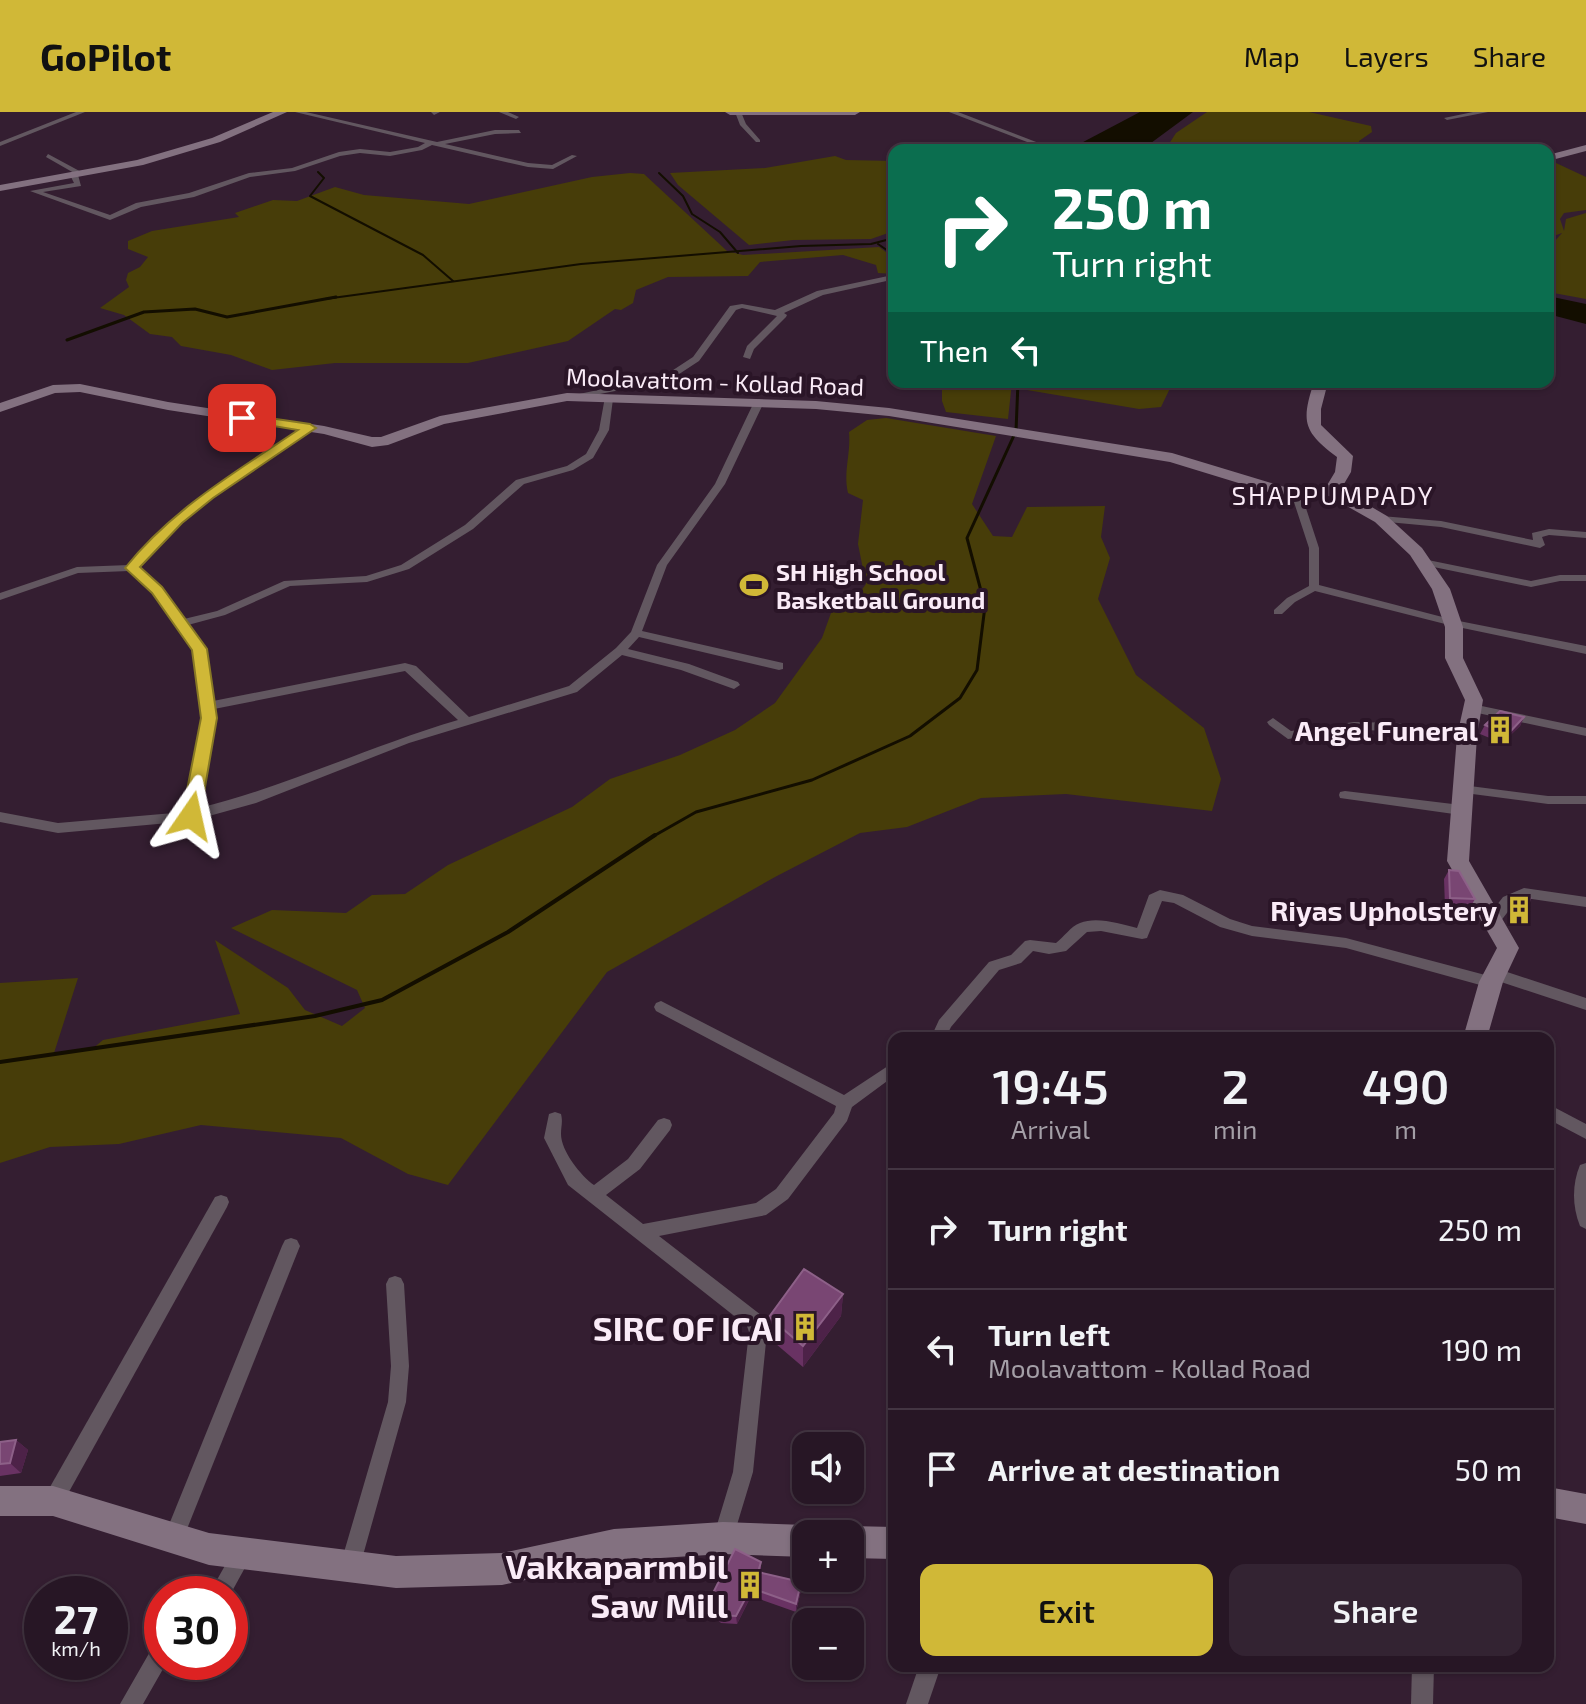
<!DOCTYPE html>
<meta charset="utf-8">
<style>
body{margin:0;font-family:"Exo 2",sans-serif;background:#332332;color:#f1f3f6;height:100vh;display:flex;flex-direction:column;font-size:30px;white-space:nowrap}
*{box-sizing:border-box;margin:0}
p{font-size:26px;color:#a49fa7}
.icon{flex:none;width:44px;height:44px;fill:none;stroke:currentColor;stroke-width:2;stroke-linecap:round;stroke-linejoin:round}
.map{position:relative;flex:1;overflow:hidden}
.sheet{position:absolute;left:888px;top:920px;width:666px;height:640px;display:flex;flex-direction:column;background:#271625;border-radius:16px;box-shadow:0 2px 6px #0004,0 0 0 2px #433542}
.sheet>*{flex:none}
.top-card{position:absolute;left:888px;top:32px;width:666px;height:244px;border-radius:16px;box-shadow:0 2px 6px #0004,0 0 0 2px #433542;background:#0b6e4f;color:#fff;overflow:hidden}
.tools{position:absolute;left:792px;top:1320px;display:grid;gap:16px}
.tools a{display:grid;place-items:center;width:72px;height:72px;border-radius:16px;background:#271625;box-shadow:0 2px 6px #0004,0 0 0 2px #433542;font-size:40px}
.speed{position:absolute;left:24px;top:1464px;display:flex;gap:16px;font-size:40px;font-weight:700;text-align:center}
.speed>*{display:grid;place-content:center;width:104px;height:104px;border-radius:50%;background:#271625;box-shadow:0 2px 6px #0004,0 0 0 2px #433542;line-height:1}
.speed small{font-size:20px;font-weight:400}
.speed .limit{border:12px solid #d22;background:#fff;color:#111}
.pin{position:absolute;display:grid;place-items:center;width:68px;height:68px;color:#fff;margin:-34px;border-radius:16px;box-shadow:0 4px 12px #0006}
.me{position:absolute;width:88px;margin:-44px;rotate:11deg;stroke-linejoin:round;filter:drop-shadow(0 0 6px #0008)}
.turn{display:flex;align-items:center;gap:28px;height:168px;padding:0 32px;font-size:36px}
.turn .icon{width:104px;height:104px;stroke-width:2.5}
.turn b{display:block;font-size:56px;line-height:68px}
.then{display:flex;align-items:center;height:76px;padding:0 32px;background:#0003;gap:16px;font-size:30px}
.eta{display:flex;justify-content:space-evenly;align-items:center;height:136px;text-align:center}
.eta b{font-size:48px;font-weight:600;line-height:56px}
.cta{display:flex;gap:16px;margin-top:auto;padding:16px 32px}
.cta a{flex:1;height:92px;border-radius:16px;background:#d0b837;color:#111;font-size:32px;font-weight:600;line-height:92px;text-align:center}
.cta a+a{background:#332332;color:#f1f3f6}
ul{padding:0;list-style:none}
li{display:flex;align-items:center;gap:24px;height:120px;padding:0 32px;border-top:2px solid #433542}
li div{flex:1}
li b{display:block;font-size:30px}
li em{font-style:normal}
header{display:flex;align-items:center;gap:48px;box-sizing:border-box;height:112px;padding:0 40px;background:#d0b837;color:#111}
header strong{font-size:38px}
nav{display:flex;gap:44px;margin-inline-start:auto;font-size:28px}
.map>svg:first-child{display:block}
.green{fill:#473d09}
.water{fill:#130e00}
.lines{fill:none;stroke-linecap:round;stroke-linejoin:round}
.stream-far2{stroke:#130e00;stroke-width:2}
.stream-far1{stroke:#130e00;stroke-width:3}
.stream{stroke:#130e00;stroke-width:4}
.street{fill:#625760;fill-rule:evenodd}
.secondary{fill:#837180;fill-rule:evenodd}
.wall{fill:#693263}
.shaded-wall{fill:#4d2248}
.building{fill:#794673;stroke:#8d6088;stroke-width:2}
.route{fill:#d0b837;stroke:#877824;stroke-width:2}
.labels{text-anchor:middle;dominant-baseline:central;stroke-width:8;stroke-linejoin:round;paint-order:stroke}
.far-street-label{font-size:24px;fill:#faebf7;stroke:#2a1527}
.far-poi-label{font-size:24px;font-weight:bold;fill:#faebf7;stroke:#2a1527;text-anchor:start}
.far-neighbourhood-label{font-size:26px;letter-spacing:2px;fill:#faebf7;stroke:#2a1527}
.poi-label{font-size:28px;font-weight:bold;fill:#faebf7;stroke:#2a1527;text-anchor:end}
.near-poi-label{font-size:34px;font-weight:bold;fill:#faebf7;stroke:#2a1527;text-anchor:end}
</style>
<header>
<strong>GoPilot</strong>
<nav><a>Map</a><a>Layers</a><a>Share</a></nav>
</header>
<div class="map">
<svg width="1586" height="1592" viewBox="0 0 1586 1592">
<rect width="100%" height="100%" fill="#341e31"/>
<g class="green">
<path d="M1207 0H1309L1371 14 1372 20 1359 29 1360 38H1161L1167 35 1176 21Z"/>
<path d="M835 44 846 48 894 49V119L871 127 793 128 749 133 678 73 670 61 765 56Z"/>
<path d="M1556 51 1586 65V98L1564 101 1560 107 1564 119 1566 107 1586 101V187L1548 180V137L1562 121 1548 126V55Z"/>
<path d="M630 61 644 62 727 139 743 143 879 135 894 146V162L878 161 876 153 843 143 760 150 748 164 668 165 636 178 633 191 621 198 615 197 568 229 468 251H335L272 258 231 243 181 234 172 225 150 222 124 203 100 196 129 175 126 168 128 161 140 155 148 145 128 137V129L152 119 239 105 235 101 273 88 297 89 335 75 364 83 469 92 592 65Z"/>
<path d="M936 270H1012L1008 307 946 300 942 289V273Z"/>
<path d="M1028 270H1173L1161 295 1139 297 1027 278Z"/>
<path d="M886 306 996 324 972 392 993 424 1012 425 1027 395 1105 394 1101 425 1110 446 1098 487 1136 563 1204 616 1221 667 1212 699 1066 682 981 686 907 715 860 721 775 765 607 860 448 1073 408 1062 341 1026 201 1013 119 1032 50 1035 0 1051V871L78 866 54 941 91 938 103 928 240 902 215 828 288 876 305 898 342 914 365 896 357 878 231 816 272 798 346 801 372 783 405 782 448 753 572 695 610 667 680 643 735 618 775 591 822 526 836 487H855L866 472 858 432 863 388 848 381C843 360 851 342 849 320L867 308Z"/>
</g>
<g class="water">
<path d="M1140 0H1193L1151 31 1132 38H1068Z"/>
<path d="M1548 184 1586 192V212L1548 202Z"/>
</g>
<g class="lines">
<g class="stream-far2">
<path d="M318 60 324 66 310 84 423 143 453 169"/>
<path d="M659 61 683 84 692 102 720 120 738 141"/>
<path d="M878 132 894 143"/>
<path d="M325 187 581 152 801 134 871 132 894 126"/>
</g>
<g class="stream-far1">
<path d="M67 228 144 200 195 197 227 205 336 185"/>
<path d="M652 725 696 700 812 668 910 624 960 586 977 558 985 494 967 426 1016 319 1018 270"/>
</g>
<path class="stream" d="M0 950 315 904 382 888 508 820 655 723"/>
<g class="street">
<path d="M76 0H85L0 34V30Z"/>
<path d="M295 0H306L437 30 495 18H519L521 21 495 22 445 32 528 51 552 53 572 43 577 44 553 57 528 55 432 33 422 38 390 44 360 41 340 44 295 59 250 65 194 85 141 95 110 108 30 79 74 71 70 63 74 61 46 45 48 42 85 62 78 63 81 74 43 80 110 103 136 91 189 81 249 61 292 56 339 40 360 37 390 40 418 35 425 31Z"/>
<path d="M431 0H440L434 3Z"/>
<path d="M499 0H508L519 5 516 7Z"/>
<path d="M735 0H741L746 12 760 28V30H756L740 13Z"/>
<path d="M949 0H958L1057 38H1048Z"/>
<path d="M1473 0H1488L1447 8 1444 6Z"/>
<path d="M888 164 892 166 891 168 823 183 784 201 787 203 786 205 754 237 750 247 743 245 747 234 777 204 742 196 736 198 699 249 670 268 570 288 565 285 664 264 693 245 730 194 742 192 775 198 817 179Z"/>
<path d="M605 285 613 287 609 318 593 346 573 358 524 372 473 417 409 457 367 470 290 474 225 503 188 513 206 537 213 589 405 551 416 554 469 605 569 574 616 536 631 520 657 453 715 372 754 290 759 287 764 290 725 372 667 453 642 519 783 551V557L779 558 639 525 628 537 689 552 738 570 740 573 734 577 681 558 622 543 577 580 409 631 256 691 191 709 58 721 0 710V700L58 711 185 700 203 606 194 537 153 480 129 459 78 461 0 488V481L77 455 129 453 174 406 205 381 310 313 315 316 313 318 213 385 182 410 138 456 161 476 184 507 217 499 284 469 366 464 401 453 465 413 516 368 567 354 586 342 599 318ZM405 559 458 608C370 634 288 674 199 696L215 606 214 597Z"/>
<path d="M1297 381 1302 384 1319 436V473L1454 508 1586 534V542L1453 514 1315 479 1295 490 1282 502H1274V498L1287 486 1309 474V436L1292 384Z"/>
<path d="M1381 404 1441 409 1533 428 1532 421 1549 417 1586 420V426L1549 423 1542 425 1545 433 1540 436 1441 415 1377 409 1376 407Z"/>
<path d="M1423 447 1531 469 1560 463H1586V469H1560L1531 475 1419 452V448Z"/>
<path d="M1472 592 1586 616V624L1468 599 1466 596 1468 593Z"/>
<path d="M1273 606 1291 619 1354 610 1401 611 1467 620 1473 624 1467 628 1401 619 1354 618 1288 627 1269 613 1267 610Z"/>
<path d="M1462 673 1548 684H1586V692H1548L1457 680 1456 677 1457 674Z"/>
<path d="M1345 679 1461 693 1468 698 1461 703 1340 686 1339 683 1340 680Z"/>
<path d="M1524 776 1586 785V795L1525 786 1513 793 1497 814H1487L1485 810 1487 806 1503 785Z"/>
<path d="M1160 778 1183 783 1230 807 1252 814 1346 826 1489 864 1490 858 1495 856 1586 886V898L1498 869 1496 874 1491 876 1346 836 1252 824 1220 815 1174 791 1162 789 1147 826 1142 827 1101 819 1087 820 1066 839 1049 842 1033 839 1021 851 999 858 951 915 949 919 955 926 936 925 933 921 939 908 989 850 1011 843 1025 829 1030 828 1056 831C1064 825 1071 814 1080 811 1097 804 1120 812 1137 816L1149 783Z"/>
<path d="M661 889 844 983 894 950V964L852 995 847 1009 788 1087 766 1103 659 1124 761 1203 767 1220 753 1360 733 1426 730 1433 723 1436 716 1433 713 1426 733 1360 749 1220 747 1214 568 1073 544 1026 549 1002 555 1000 561 1002C563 1010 561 1014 561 1022 561 1039 581 1064 594 1073L628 1047 658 1008 664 1006 670 1008 672 1013 670 1018 640 1057 606 1083 643 1112 756 1091 776 1077 834 1001 836 994 656 899 654 895 656 891Z"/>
<path d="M1548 992 1586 1012V1027L1548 1007Z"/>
<path d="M1586 1051V1117L1580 1114C1572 1094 1572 1072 1580 1053Z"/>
<path d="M221 1083 227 1085 229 1090 227 1095 60 1396 53 1399 46 1396 43 1389 46 1382 215 1085Z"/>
<path d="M291 1126 297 1128 300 1134 181 1432 174 1435 167 1432 164 1425 282 1134 285 1128Z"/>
<path d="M395 1164 401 1166 404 1172 409 1254 406 1290 360 1454 357 1461 350 1464 343 1461 340 1454 388 1290 391 1254 386 1172 389 1166Z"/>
<path d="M243 1431 250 1434 253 1441 230 1483 209 1482 236 1434Z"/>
<path d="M162 1527V1550H167L143 1592H120L155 1531Z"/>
<path d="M919 1554H941L928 1592H906Z"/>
<path d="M1412 1554H1434L1433 1592H1411Z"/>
</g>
<g class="secondary">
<path d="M273 0H287L220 30 143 53 0 79V73L137 48 212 26Z"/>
<path d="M725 0H860L855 3H730Z"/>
<path d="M1586 33V39L1548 49V43Z"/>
<path d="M1314 270H1328L1321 297V313L1353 344 1351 360 1341 377 1387 404 1422 436 1450 477 1463 515V546L1483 588 1477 624 1469 749 1519 836 1503 870 1487 926H1463L1479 870 1497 836 1447 749 1457 624 1465 588 1445 546V515L1432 477 1410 443 1375 410 1329 384 1297 389 1170 350 889 304 816 297 567 289 444 312 388 333 372 335 324 322 168 298 80 280 55 281 0 300V291L53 273 80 272 168 290 324 314 372 325H381L440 304 567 281 816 289 889 296 1172 341 1298 379 1326 375 1335 360 1337 345C1303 319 1301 310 1314 270Z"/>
<path d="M0 1374H53L209 1421 396 1444 502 1441 614 1417 723 1410 806 1413 817 1418 819 1422H806V1445L723 1442 614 1449 502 1473 396 1476 209 1453 53 1404H0Z"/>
<path d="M1548 1375 1586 1382V1412L1548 1405Z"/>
<path d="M850 1414 894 1415V1447L850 1446V1422H838Z"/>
</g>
</g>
<g class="wall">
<path d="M1524 605 1520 614 1502 631 1480 622 1485 613Z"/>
<path d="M1449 758 1475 787 1470 796 1445 795 1444 767Z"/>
<path d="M1518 791 1525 803 1522 807 1509 805Z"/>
<path d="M843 1182 841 1204 803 1255 769 1226V1205Z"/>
<path d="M16 1328 28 1338 21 1361 0 1364V1330Z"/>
<path d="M761 1450V1461L801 1470V1478L796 1500 751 1484 737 1512 721 1511 709 1499 708 1491Z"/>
</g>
<g class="shaded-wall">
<path d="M1524 605 1520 614 1502 631 1507 623Z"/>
<path d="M843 1182 841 1204 803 1255V1234Z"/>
<path d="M16 1328 28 1338 21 1361 10 1351Z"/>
<path d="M801 1470V1478L796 1500V1492Z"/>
<path d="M751 1476V1484L737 1512 736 1504Z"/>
</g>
<g class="building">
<path d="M1500 599 1524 605 1507 623 1485 613Z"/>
<path d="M1449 758 1459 759 1475 787 1450 786Z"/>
<path d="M1530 787 1525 803 1512 800 1518 791Z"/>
<path d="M804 1157 843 1182 803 1234 769 1205Z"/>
<path d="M16 1328 10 1351 0 1352V1330Z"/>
<path d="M735 1437 761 1450 758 1460 801 1470 796 1492 751 1476 736 1504 719 1503 708 1491Z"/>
</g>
<path class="route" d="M242 302 310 312 316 316 213 386 182 411 140 455 162 475 207 537 217 606 200 704 191 710 182 704 201 606 192 538 152 481 125 456C172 397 237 359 298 318L237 308V303Z"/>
<defs>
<symbol id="stadium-bare" viewBox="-9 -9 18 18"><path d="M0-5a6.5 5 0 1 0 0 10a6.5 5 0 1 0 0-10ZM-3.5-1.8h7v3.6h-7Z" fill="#d0b837" stroke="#2a1527" stroke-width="2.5" paint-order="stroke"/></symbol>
<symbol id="building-bare" viewBox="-9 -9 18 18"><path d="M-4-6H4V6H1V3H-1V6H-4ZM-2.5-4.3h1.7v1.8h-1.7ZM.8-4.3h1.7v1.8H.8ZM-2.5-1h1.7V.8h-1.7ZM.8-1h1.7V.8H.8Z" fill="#d0b837" stroke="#2a1527" stroke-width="2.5" paint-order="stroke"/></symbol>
</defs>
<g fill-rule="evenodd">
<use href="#stadium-bare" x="734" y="453" width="40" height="40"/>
<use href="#building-bare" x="1480" y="598" width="40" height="40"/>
<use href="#building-bare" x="1499" y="778" width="40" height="40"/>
<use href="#building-bare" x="785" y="1195" width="40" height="40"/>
<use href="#building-bare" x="730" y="1453" width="40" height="40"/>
</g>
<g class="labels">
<g class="far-street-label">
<text transform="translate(715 269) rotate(2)">Moolavattom - Kollad Road</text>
</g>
<g class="far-poi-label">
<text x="776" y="459">SH High School<tspan x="776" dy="28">Basketball Ground</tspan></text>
</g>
<g class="far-neighbourhood-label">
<text x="1333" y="382">SHAPPUMPADY</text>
</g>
<g class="poi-label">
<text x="1478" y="618">Angel Funeral</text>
<text x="1497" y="798">Riyas Upholstery</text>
</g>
<g class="near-poi-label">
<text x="783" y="1215">SIRC OF ICAI</text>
<text x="728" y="1453">Vakkaparmbil<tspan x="728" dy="39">Saw Mill</tspan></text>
</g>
</g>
</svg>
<div class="tools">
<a><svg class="icon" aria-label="sound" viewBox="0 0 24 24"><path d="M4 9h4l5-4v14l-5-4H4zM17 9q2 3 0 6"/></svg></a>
<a>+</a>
<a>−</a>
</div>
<div class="speed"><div>27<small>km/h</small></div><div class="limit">30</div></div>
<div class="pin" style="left:242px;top:306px;background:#d93025"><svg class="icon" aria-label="arrive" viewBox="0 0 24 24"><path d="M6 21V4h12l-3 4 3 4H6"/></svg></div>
<svg class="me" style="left:191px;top:704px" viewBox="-20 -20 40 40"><path d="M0-17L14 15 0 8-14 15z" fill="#d0b837" stroke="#fff" stroke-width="4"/></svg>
<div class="top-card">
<div class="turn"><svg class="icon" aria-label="right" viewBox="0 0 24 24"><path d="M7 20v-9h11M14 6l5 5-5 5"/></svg><div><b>250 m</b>Turn right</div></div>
<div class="then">Then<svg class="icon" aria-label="left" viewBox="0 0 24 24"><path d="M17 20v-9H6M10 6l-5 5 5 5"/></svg></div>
</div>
<section class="sheet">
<div class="eta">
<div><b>19:45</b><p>Arrival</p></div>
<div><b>2</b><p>min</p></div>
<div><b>490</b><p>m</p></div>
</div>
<ul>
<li><svg class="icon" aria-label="right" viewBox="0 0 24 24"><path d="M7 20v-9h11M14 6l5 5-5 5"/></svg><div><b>Turn right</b></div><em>250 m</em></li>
<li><svg class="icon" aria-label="left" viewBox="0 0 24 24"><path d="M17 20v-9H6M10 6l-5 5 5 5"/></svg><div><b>Turn left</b><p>Moolavattom - Kollad Road</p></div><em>190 m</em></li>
<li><svg class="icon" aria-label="arrive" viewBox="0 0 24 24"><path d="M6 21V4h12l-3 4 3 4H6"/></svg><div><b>Arrive at destination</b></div><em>50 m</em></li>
</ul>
<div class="cta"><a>Exit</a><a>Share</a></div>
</section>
</div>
